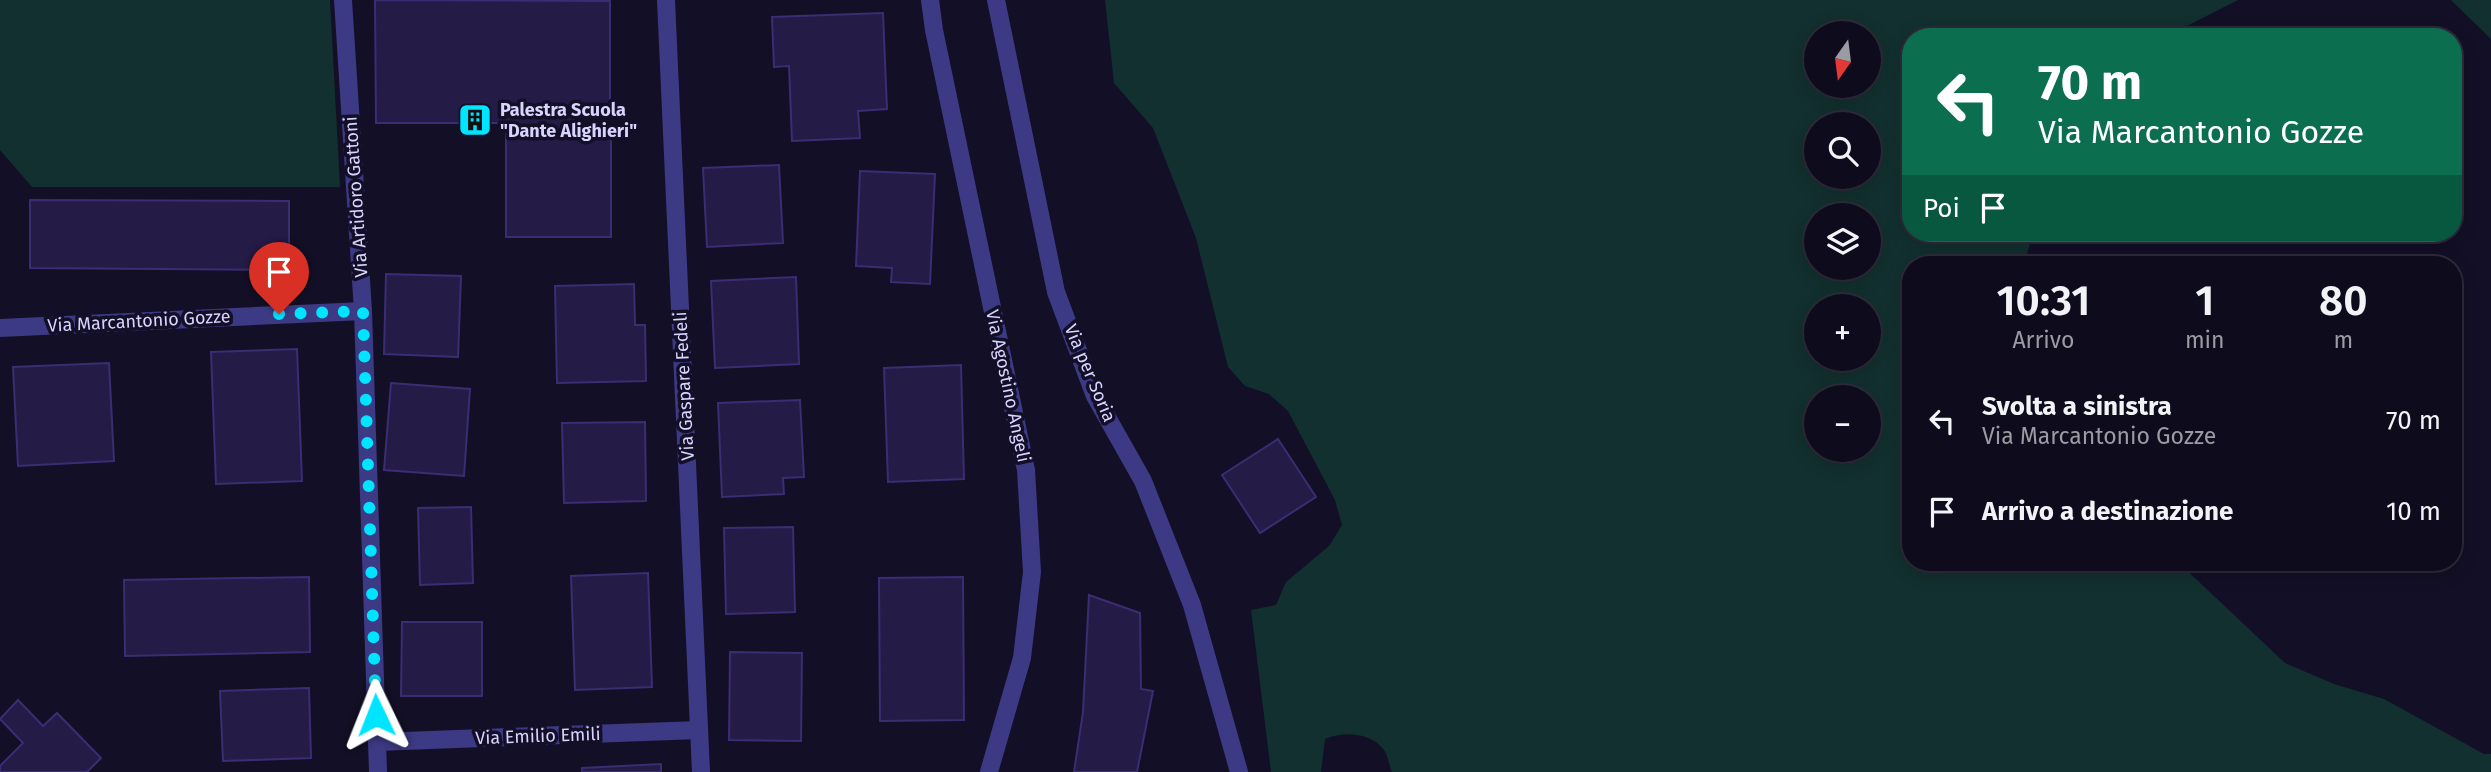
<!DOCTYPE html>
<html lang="it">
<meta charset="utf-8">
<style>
body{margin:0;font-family:"Fira Sans",sans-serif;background:#171425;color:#f1f3f6;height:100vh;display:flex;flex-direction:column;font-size:26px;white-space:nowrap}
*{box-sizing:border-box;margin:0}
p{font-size:23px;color:#9b9ba3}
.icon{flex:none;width:38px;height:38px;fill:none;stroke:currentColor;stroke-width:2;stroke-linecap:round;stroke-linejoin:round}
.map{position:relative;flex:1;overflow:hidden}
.details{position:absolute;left:1902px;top:256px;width:560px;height:315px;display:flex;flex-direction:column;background:#0e0b1c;border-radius:28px;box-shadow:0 4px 18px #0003,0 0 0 2px #2e2b3b}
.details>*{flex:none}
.guide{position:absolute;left:1902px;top:28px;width:560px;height:214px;border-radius:28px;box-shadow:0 4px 18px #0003,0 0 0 2px #2e2b3b;background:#0b6e4f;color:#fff;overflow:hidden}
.needle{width:46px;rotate:194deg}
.tools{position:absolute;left:1804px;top:21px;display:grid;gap:14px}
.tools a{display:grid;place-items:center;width:77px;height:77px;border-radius:50%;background:#0e0b1c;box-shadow:0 4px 18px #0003,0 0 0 2px #2e2b3b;font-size:35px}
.pin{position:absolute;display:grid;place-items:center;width:60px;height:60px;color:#fff;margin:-72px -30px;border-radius:50% 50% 50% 0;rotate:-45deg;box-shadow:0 0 7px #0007}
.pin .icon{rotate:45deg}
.me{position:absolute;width:77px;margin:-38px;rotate:358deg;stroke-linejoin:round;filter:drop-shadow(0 0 5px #0008)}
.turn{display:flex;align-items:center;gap:24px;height:147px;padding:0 21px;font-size:32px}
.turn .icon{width:91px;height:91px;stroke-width:2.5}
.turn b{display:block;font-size:49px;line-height:60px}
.then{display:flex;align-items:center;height:66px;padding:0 21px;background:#0003;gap:14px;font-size:26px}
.eta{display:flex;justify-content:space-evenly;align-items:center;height:119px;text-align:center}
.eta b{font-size:42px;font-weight:600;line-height:49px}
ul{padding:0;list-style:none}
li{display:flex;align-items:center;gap:21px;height:91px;padding:0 21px}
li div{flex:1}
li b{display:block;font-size:26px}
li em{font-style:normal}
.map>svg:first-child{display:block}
.green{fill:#12302f;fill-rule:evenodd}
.building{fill:#241b47;stroke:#3b2d73;stroke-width:2}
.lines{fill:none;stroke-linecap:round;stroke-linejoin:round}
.street{stroke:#3d3a85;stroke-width:18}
.route{stroke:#00e5ff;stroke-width:12;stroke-dasharray:0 21.6}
.labels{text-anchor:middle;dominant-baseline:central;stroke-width:7;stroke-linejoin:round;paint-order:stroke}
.poi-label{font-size:18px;font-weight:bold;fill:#d9d4ff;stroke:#130f26;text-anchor:start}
.street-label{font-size:18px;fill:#d9d4ff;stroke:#130f26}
</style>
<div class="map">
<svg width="2491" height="772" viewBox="0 0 2491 772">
<rect width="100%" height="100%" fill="#130f26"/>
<g class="green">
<path d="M0 0H330L340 187H32L0 150Z"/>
<path d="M1105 0H2238L2189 25 2137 37H1911V233L2033 234 2024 264H1911V562H2178L2285 663 2334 684 2384 699 2484 754H2491V772H1392C1389 765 1388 756 1384 750 1371 732 1343 731 1325 739L1321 772H1271L1251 610 1276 605 1286 582 1329 546 1342 525 1335 500 1288 411 1269 394 1245 386 1228 367 1196 238 1153 128 1114 83ZM1816 33H1869V86H1816ZM1816 124H1869V177H1816ZM1816 215H1869V268H1816ZM1816 306H1869V359H1816ZM1816 397H1869V450H1816Z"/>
<path d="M2451 0H2491V39Z"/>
</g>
<g class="building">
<path d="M375 0 610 1V117H574V137H611V237H506V123H376Z"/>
<path d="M883 13 887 109 858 111 860 138 792 141 789 66 774 67 772 17Z"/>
<path d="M779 165 783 243 707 247 703 168Z"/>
<path d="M860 171 935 174 930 284 891 282 892 268 856 266Z"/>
<path d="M30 200 289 201V270L30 268Z"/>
<path d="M386 274 461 276 458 357 384 354Z"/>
<path d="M796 277 799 364 715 368 711 281Z"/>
<path d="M634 284 635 325H645L646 381 557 383 555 286Z"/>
<path d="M297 349 302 481 216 484 211 352Z"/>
<path d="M109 363 114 461 18 466 13 367Z"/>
<path d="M961 365 964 479 888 482 884 368Z"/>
<path d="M391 383 470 389 464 476 384 470Z"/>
<path d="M800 400 804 477 783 478 784 494 722 497 718 403Z"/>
<path d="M645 422 646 501 564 503 562 423Z"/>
<path d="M1278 439 1316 497 1260 533 1222 475Z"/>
<path d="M471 507 473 583 420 585 418 508Z"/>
<path d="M793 527 795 612 726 614 724 528Z"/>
<path d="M648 573 652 687 575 690 571 576Z"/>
<path d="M309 577 310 652 125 656 124 580Z"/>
<path d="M963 577 964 720 880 721 879 578Z"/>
<path d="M1089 595 1140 613 1141 689 1153 691 1137 772H1074L1083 712Z"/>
<path d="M402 622H482V696H401Z"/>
<path d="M730 652 802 653 801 741 729 740Z"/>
<path d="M309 688 311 758 223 761 220 691Z"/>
<path d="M18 700 43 726 57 713 101 758 87 772H0V766L23 743 0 719Z"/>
<path d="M661 764V772H582V768Z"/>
</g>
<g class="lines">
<g class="street">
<path d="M343 0 363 311 378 772"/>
<path d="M666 0 701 772"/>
<path d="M930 0 934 30 1026 470 1032 572 1022 658 989 772"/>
<path d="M996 0 1056 292 1095 396 1143 481 1192 605 1239 772"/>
<path d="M0 328 363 311"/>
<path d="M377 742 699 730"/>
</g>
</g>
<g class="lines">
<path class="route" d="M279 314 363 311 376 715"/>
</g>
<defs>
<symbol id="building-square" viewBox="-11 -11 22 22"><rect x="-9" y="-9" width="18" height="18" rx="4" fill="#00e5ff" stroke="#130f26"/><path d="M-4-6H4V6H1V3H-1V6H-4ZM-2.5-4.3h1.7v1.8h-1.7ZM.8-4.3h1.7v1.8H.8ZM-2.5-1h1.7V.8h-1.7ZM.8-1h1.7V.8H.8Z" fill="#111"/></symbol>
</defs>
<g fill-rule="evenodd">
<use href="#building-square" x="456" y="101" width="38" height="38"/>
</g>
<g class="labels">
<g class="poi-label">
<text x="500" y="110">Palestra Scuola<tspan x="500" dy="21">"Dante Alighieri"</tspan></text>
</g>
<g class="street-label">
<text transform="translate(356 197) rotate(-94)">Via Artidoro Gattoni</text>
<text transform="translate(139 321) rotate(-3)">Via Marcantonio Gozze</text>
<text transform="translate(1090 373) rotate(67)">Via per Soria</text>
<text transform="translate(684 386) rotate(-93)">Via Gaspare Fedeli</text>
<text transform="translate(1008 386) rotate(78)">Via Agostino Angeli</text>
<text transform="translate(538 736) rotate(-2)">Via Emilio Emili</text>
</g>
</g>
</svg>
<div class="tools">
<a><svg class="needle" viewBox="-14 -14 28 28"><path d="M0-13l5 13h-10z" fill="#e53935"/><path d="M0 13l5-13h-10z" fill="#9b9ba3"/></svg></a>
<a><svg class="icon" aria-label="search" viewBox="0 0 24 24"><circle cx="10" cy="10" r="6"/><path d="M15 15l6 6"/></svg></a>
<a><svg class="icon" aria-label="layers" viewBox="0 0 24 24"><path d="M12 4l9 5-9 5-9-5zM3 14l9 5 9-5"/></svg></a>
<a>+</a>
<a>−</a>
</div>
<div class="pin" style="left:279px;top:314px;background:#d93025"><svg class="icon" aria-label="arrive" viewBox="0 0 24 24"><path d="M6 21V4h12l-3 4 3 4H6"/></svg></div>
<svg class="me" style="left:376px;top:715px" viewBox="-20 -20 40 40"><path d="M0-17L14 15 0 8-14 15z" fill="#00e5ff" stroke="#fff" stroke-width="4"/></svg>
<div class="guide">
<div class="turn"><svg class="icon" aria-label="left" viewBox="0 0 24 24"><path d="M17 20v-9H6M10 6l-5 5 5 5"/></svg><div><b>70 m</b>Via Marcantonio Gozze</div></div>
<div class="then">Poi<svg class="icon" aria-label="arrive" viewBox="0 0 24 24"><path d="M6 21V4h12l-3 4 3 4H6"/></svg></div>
</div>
<section class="details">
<div class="eta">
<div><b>10:31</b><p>Arrivo</p></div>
<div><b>1</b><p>min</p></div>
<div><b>80</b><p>m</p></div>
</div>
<ul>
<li><svg class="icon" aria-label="left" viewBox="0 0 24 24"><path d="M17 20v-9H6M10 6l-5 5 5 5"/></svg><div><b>Svolta a sinistra</b><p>Via Marcantonio Gozze</p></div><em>70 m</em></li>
<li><svg class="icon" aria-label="arrive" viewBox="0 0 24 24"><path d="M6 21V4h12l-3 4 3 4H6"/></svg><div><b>Arrivo a destinazione</b></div><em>10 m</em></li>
</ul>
</section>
</div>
